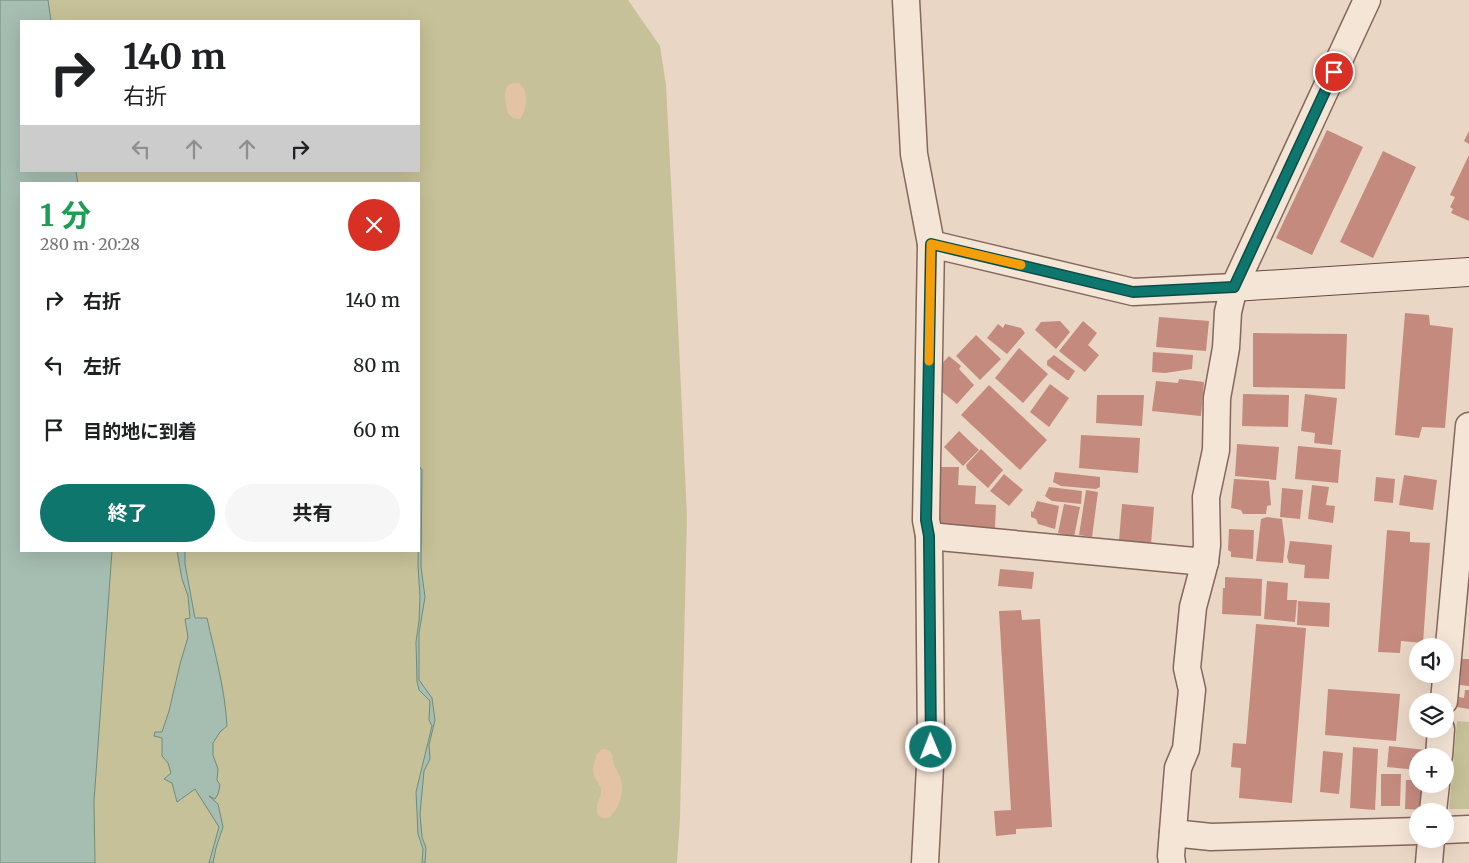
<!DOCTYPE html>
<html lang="ja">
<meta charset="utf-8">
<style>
body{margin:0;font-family:Merriweather,"Noto Sans JP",serif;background:#f6f6f6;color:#202124;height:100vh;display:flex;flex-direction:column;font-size:19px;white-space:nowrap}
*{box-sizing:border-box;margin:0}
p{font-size:16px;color:#757577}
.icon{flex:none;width:28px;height:28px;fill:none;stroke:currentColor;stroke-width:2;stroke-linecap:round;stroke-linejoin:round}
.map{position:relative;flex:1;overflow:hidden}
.drawer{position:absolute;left:20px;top:182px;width:400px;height:370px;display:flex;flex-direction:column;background:#fff;border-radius:0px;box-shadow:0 5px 20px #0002}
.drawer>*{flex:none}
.hud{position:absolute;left:20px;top:20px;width:400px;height:152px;border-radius:0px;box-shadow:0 5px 20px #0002;background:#fff;color:#202124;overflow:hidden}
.controls{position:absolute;left:1409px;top:638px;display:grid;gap:10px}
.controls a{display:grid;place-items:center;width:45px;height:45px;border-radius:50%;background:#fff;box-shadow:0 5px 20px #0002;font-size:25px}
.pin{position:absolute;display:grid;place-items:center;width:42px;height:42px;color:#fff;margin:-21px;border:2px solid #fff;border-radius:50%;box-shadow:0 1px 5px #0007}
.me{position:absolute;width:55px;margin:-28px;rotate:359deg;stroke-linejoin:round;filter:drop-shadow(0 0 4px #0008)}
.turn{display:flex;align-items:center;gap:18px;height:105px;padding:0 20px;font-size:22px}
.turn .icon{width:65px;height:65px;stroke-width:2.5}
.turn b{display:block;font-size:35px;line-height:42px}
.lanes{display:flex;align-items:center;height:48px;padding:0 20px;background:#0003;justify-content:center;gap:25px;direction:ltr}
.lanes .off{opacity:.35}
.round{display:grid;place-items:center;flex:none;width:52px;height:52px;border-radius:26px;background:#f6f6f6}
.overview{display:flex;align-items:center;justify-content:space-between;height:85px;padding:0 20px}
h1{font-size:30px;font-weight:700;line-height:38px;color:#1e9e55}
.button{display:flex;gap:10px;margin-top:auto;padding:10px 20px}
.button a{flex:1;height:58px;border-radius:30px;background:#0f766e;color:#fff;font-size:20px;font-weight:700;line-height:58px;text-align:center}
.button a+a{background:#f6f6f6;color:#202124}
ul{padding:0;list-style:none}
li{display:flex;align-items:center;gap:15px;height:65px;padding:0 20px}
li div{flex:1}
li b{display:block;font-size:19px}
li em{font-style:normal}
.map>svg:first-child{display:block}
.green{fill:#c7c199}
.sand{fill:#e3c3a4}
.water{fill:#a6bdb1;stroke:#6e8b7c}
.building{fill:#c58a7e}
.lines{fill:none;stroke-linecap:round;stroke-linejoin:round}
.street-casing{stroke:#83685c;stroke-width:29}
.secondary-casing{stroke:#654940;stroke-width:30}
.street{stroke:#f5e5d7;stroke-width:26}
.secondary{stroke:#f5e5d7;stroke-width:28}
.route-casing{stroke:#0a4d48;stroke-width:12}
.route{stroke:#0f766e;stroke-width:9}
.slow{stroke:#f59e0b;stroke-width:9}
</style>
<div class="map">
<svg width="1469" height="863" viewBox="0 0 1469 863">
<rect width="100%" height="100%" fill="#ead6c4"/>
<g class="green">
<path d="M48 0H628L660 46 666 85 674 240 687 516 680 818 677 863H95L94 801 112 551H419V184H78L76 171H419V21H51Z"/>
<path d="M1457 721 1469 722V809H1449Z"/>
</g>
<g class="sand">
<path d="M514 83H519C530 92 527 109 520 119 518 119 513 118 512 117 505 113 503 92 507 87 509 84 511 84 514 83Z"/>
<path d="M602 749 609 750C614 755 612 759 614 765 616 770 620 775 621 780 625 793 618 810 609 818 603 818 600 818 597 814V805L601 794V788L594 776 593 768 597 754Z"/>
</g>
<g class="water">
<path d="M0 0H48L51 21H21V171H76L78 184H21V551H112L94 801 95 863H0Z"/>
<path d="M419 466 422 470 421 567 425 597 419 633V680L432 698 435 720 429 745 430 759 424 771 420 814 422 837 426 848 425 863H422L423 849 418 834 416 792 432 726 429 720 430 701 419 690 417 681 416 642 419 621 420 596 418 566Z"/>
<path d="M177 551H185V564L195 618H207C215 654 225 689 227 726L220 732 213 743V755L218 769 217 780 220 785 218 794 215 799 209 796 218 804 223 827 216 848 213 863H209L219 827 195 789 177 802 172 783 164 779 171 773 168 763 162 756V738L154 736 155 732H162L169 711 180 664 188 637 185 619 190 618 188 596 182 579Z"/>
</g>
<g class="building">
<path d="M1327 130 1363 147 1312 255 1276 238Z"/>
<path d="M1469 131V144L1464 141Z"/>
<path d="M1383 151 1416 167 1373 258 1340 242Z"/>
<path d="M1469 155V221L1451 213 1453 209 1450 207 1455 197 1450 195Z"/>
<path d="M1405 313 1429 315 1430 325 1453 328 1445 428 1422 427 1419 438 1395 435Z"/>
<path d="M1159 317 1209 321 1206 351 1156 347Z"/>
<path d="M1060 321 1070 332 1056 349 1035 330 1041 322Z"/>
<path d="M1083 321 1097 333 1088 345 1099 355 1085 372 1059 351Z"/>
<path d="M998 324 1003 328 1005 324 1021 328 1025 333 1007 354 987 338Z"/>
<path d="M1253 333 1347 334 1345 389 1253 387Z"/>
<path d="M976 335 1001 359 980 380 956 356Z"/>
<path d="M1019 348 1048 374 1023 403 995 378Z"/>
<path d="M1153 352 1193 355 1192 369 1165 373 1152 372Z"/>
<path d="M1054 355 1075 371 1069 380H1067L1047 365V361Z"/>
<path d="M949 356 961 366 959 369 974 385 957 404 935 386 931 375Z"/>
<path d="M1179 379 1204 382 1201 416 1152 411 1156 381 1178 383Z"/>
<path d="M1050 384 1069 398 1049 427 1030 412Z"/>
<path d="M989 385 1047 440 1020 470 961 415Z"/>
<path d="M1243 394 1289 395 1288 427 1242 426Z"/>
<path d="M1305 394 1337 398 1332 445 1314 443 1315 433 1301 431Z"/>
<path d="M1097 395H1144L1142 426 1096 423Z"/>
<path d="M959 431 979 450 963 466 944 447Z"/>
<path d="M1081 435 1140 438 1138 473 1079 468Z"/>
<path d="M1237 444 1279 447 1276 480 1235 476Z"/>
<path d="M1298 446 1341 450 1338 483 1295 479Z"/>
<path d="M981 449 1003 470 988 488 967 469 966 465Z"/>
<path d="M938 467H959L958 485 976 486 975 504 996 505 995 528 936 525Z"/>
<path d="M1055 472 1100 477V487L1096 489 1061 486 1053 482Z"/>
<path d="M1004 474 1023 490 1009 506 990 491Z"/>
<path d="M1404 475 1437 480 1433 510 1399 505Z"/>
<path d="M1376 477 1395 479 1393 503 1374 501Z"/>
<path d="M1234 479 1269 481 1271 505 1267 506 1266 514H1243L1241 510 1231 508Z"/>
<path d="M1312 485 1329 487 1326 505 1335 506 1333 523 1308 519Z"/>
<path d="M1049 487 1082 491 1081 504 1052 501 1045 496Z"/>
<path d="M1282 488 1303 490 1300 519 1280 517Z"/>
<path d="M1086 490 1098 492 1092 537 1079 535Z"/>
<path d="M1037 501 1059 506 1055 529 1038 524 1036 519 1031 517V511L1033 512Z"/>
<path d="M1064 504 1080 507 1074 537 1058 533Z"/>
<path d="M1122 504 1154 507 1151 544 1119 541Z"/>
<path d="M1267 517 1282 519 1285 542 1283 563 1256 561 1261 519Z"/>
<path d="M1229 529 1254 530 1253 559 1231 557V552L1228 550Z"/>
<path d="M1387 530 1410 532V542L1430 543 1423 643 1401 641 1400 653 1378 652Z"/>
<path d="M1290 541 1332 545 1329 579 1304 578 1305 565 1289 563 1287 557Z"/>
<path d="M1000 569 1034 572 1032 589 998 586Z"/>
<path d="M1225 577 1262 579 1261 616 1222 614 1223 588H1225Z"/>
<path d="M1267 581 1288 583 1287 600H1297L1295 622 1264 619Z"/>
<path d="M1298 601 1330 603 1329 627 1297 625Z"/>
<path d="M1021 610 1022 620 1040 619 1052 827 1016 829V834L996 836 994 811 1011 810 999 611Z"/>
<path d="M1256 624 1306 628 1292 803 1239 798 1241 768 1231 767 1233 743 1246 744Z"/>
<path d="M1462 659H1469V686L1460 685Z"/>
<path d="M1328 689 1400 694 1396 741 1325 735Z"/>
<path d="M1465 690H1469V709L1457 707 1459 697 1464 698Z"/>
<path d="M1389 746 1426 750 1425 756H1418V770L1387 767Z"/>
<path d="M1353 747 1378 749 1375 810 1350 808Z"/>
<path d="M1323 751 1343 753 1339 794 1320 792Z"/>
<path d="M1381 774H1401L1400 806H1381Z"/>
<path d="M1406 780H1418V784H1424L1423 810 1405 809Z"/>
</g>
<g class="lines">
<defs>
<g id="street">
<path d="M906 0 914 154 931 244 926 520 929 536 931 747 925 863"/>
<path d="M931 244 1133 292 1234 287"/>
<path d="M929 536 1205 562"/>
<path d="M1444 701 1469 426"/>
<path d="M1439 756 1441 729"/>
<path d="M1433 811 1436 784"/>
<path d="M1445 830 1469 829"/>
<path d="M1173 833 1211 837 1418 831"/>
<path d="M1172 863 1171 856 1178 768 1186 749 1192 690 1187 668 1193 607 1205 562 1207 545 1206 497 1216 450 1217 398 1226 348 1228 312 1234 287 1367 0"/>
<path d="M1429 863 1431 839"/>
</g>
<path id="secondary" d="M1234 287 1469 272"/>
</defs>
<use href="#street" class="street-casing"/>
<use href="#secondary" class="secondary-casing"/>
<use href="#street" class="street"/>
<use href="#secondary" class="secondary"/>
</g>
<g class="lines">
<defs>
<path id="route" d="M931 747 929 536 926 520 931 244 1133 292 1234 287 1334 72"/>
</defs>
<use href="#route" class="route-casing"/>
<use href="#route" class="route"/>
<path class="slow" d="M929 361 931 244 1021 265"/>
</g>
</svg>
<div class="controls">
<a><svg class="icon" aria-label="sound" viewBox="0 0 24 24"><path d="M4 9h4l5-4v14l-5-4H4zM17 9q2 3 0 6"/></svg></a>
<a><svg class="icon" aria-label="layers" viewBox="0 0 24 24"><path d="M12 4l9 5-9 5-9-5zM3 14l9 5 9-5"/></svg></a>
<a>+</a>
<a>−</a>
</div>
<div class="pin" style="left:1334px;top:72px;background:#d93025"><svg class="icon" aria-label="arrive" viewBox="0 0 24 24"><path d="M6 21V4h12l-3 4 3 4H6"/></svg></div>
<svg class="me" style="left:931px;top:747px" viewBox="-20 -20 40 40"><circle r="17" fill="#0f766e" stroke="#fff" stroke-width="3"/><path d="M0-11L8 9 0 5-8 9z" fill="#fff"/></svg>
<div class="hud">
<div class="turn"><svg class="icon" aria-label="right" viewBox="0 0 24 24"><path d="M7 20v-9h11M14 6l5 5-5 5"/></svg><div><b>140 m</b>右折</div></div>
<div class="lanes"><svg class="icon off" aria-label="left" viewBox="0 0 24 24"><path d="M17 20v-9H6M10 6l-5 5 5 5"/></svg><svg class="icon off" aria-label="ahead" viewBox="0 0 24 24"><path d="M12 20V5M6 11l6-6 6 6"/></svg><svg class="icon off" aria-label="ahead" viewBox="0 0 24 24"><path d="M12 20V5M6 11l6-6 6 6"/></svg><svg class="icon" aria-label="right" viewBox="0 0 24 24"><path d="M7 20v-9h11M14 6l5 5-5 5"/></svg></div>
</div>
<section class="drawer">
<div class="overview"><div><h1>1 分</h1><p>280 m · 20:28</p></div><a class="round" style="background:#d93025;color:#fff"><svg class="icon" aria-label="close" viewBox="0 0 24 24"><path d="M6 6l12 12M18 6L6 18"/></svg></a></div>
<ul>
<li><svg class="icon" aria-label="right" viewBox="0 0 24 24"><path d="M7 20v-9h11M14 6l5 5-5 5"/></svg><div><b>右折</b></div><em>140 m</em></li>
<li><svg class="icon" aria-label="left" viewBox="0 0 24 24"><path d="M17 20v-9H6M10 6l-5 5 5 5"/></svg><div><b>左折</b></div><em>80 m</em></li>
<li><svg class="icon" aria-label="arrive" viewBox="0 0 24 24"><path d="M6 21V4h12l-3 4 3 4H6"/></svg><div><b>目的地に到着</b></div><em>60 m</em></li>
</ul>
<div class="button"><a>終了</a><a>共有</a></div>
</section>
</div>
